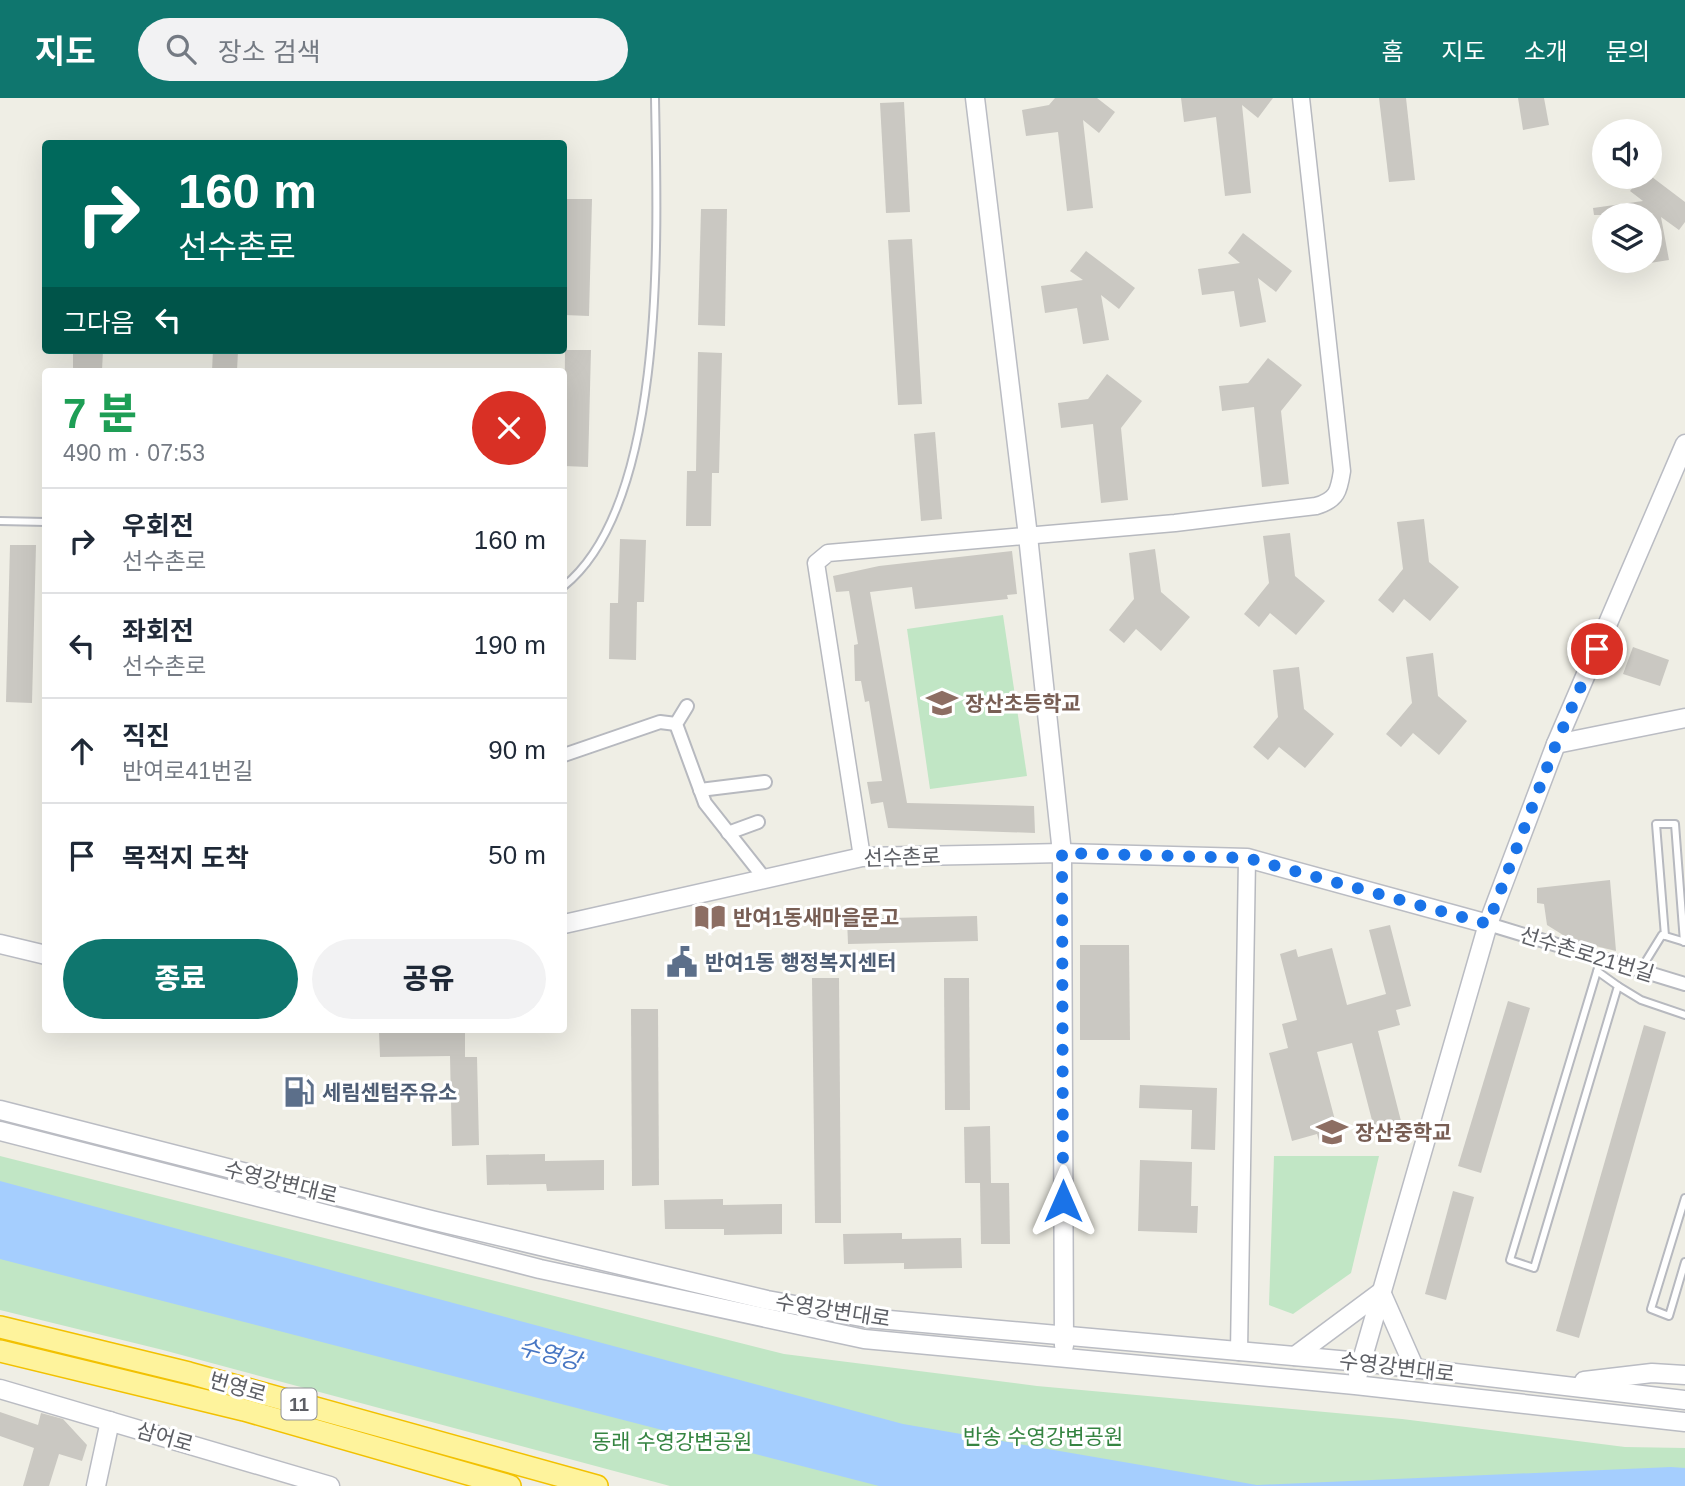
<!DOCTYPE html>
<html lang="ko">
<meta charset="utf-8">
<style>
body{margin:0;font-family:Helvetica,"Noto Sans KR",sans-serif;background:#f2f2f3;color:#1f2937;height:100vh;display:flex;flex-direction:column;font-size:26px;white-space:nowrap}
*{box-sizing:border-box;margin:0}
p{font-size:23px;color:#747a83}
.icon{flex:none;width:38px;height:38px;fill:none;stroke:currentColor;stroke-width:2;stroke-linecap:round;stroke-linejoin:round}
.map{position:relative;flex:1;overflow:hidden}
.side{position:absolute;left:42px;top:270px;width:525px;height:665px;display:flex;flex-direction:column;background:#fff;border-radius:7px;box-shadow:0 7px 28px #0002}
.side>*{flex:none}
.banner{position:absolute;left:42px;top:42px;width:525px;height:214px;border-radius:7px;box-shadow:0 7px 28px #0002;background:#00695c;color:#fff;overflow:hidden}
.buttons{position:absolute;left:1592px;top:21px;display:grid;gap:14px}
.buttons a{display:grid;place-items:center;width:70px;height:70px;border-radius:50%;background:#fff;box-shadow:0 7px 28px #0002;font-size:35px}
.pin{position:absolute;display:grid;place-items:center;width:60px;height:60px;color:#fff;margin:-30px;border:4px solid #fff;border-radius:50%;box-shadow:0 2px 7px #0007}
.me{position:absolute;width:77px;margin:-38px;rotate:0deg;stroke-linejoin:round;filter:drop-shadow(0 0 5px #0008)}
.turn{display:flex;align-items:center;gap:24px;height:147px;padding:0 21px;font-size:32px}
.turn .icon{width:91px;height:91px;stroke-width:2.5}
.turn b{display:block;font-size:49px;line-height:60px}
.then{display:flex;align-items:center;height:66px;padding:0 21px;background:#0003;gap:14px;font-size:26px}
.round{display:grid;place-items:center;flex:none;width:74px;height:74px;border-radius:37px;background:#f2f2f3}
.headline{display:flex;align-items:center;justify-content:space-between;height:119px;padding:0 21px}
h1{font-size:42px;font-weight:800;line-height:52px;color:#1e9e55}
.cta{display:flex;gap:14px;margin-top:auto;padding:14px 21px}
.cta a{flex:1;height:80px;border-radius:42px;background:#0f766e;color:#fff;font-size:28px;font-weight:800;line-height:80px;text-align:center}
.cta a+a{background:#f2f2f3;color:#1f2937}
ul{padding:0;list-style:none}
li{display:flex;align-items:center;gap:21px;height:105px;padding:0 21px;border-top:2px solid #e0e1e3}
li div{flex:1}
li b{display:block;font-size:26px}
li em{font-style:normal}
header{display:flex;align-items:center;gap:42px;box-sizing:border-box;height:98px;padding:0 35px;background:#0f766e;color:#fff}
header strong{font-size:33px}
nav{display:flex;gap:38px;margin-inline-start:auto;font-size:24px}
.search{width:490px;height:63px;background:#f2f2f3;display:flex;align-items:center;gap:18px;box-sizing:border-box;padding:0 24px;border-radius:38px;color:#747a83;font-size:26px}
.map>svg:first-child{display:block}
.green{fill:#c1e6c5}
.water{fill:#a5cefe}
.building{fill:#cac8c2}
.lines{fill:none;stroke-linecap:round;stroke-linejoin:round}
.service-casing{stroke:#b7b9bf;stroke-width:10}
.minor-casing{stroke:#b7b9bf;stroke-width:16}
.tertiary-casing{stroke:#b7b9bf;stroke-width:19}
.secondary-casing{stroke:#babcc3;stroke-width:21}
.trunk-casing{stroke:#f2c101;stroke-width:24}
.service{stroke:#fff;stroke-width:6}
.minor{stroke:#fff;stroke-width:12}
.tertiary{stroke:#fff;stroke-width:16}
.secondary{stroke:#fff;stroke-width:18}
.trunk{stroke:#fef39c;stroke-width:21}
.route{stroke:#1a73e8;stroke-width:12;stroke-dasharray:0 21.6}
.labels{text-anchor:middle;dominant-baseline:central;stroke-width:6;stroke-linejoin:round;paint-order:stroke}
.shield{fill:#fff;stroke:#8e8f93;stroke-width:2}
.shield-label{font-size:19px;font-weight:bold;fill:#5d5f65}
.education-label{font-size:21px;font-weight:bold;fill:#785e54;stroke:#fff;text-anchor:start}
.street-label{font-size:21px;fill:#5d5f65;stroke:#fff}
.service-label{font-size:21px;font-weight:bold;fill:#4e5e75;stroke:#fff;text-anchor:start}
.park-label{font-size:21px;fill:#358441;stroke:#fff}
.water-label{font-size:23px;font-style:italic;fill:#4776c3;stroke:#fff}
</style>
<header>
<strong>지도</strong>
<div class="search"><svg class="icon" aria-label="search" viewBox="0 0 24 24"><circle cx="10" cy="10" r="6"/><path d="M15 15l6 6"/></svg>장소 검색</div>
<nav><a>홈</a><a>지도</a><a>소개</a><a>문의</a></nav>
</header>
<div class="map">
<svg width="1685" height="1388" viewBox="0 0 1685 1388">
<rect width="100%" height="100%" fill="#efeee5"/>
<g class="green">
<path d="M1003 517 1027 678 930 691 907 531Z"/>
<path d="M0 1058 784 1256 1037 1288 1402 1321 1625 1349 1685 1350V1388H670L163 1252 0 1212Z"/>
<path d="M1274 1058H1379L1351 1175 1293 1216 1269 1207Z"/>
</g>
<path class="water" d="M0 1083 903 1326 1257 1387 1671 1369 1685 1370V1388H879L0 1161Z"/>
<g class="building">
<path d="M1055 0H1097L1115 14 1099 35 1083 22 1093 110 1067 113 1058 34 1026 38 1022 12 1049 7Z"/>
<path d="M1181 0H1273L1258 20 1242 7 1251 95 1225 98 1216 19 1184 24Z"/>
<path d="M1379 0H1406L1415 82 1389 84Z"/>
<path d="M1518 0H1544L1549 27 1523 32Z"/>
<path d="M904 4 910 114 886 115 880 5Z"/>
<path d="M1642 79H1652L1685 104V124L1679 132 1661 119 1669 162 1650 165V117H1594L1593 110 1643 103 1630 93Z"/>
<path d="M565 101H592L589 218 564 217Z"/>
<path d="M701 111H727L725 228 698 227Z"/>
<path d="M1243 135 1292 173 1276 194 1258 180 1266 224 1240 229 1234 193 1202 197 1198 171 1240 165 1228 155Z"/>
<path d="M912 141 922 306 898 307 888 142Z"/>
<path d="M1086 153 1135 190 1119 211 1101 197 1109 242 1083 246 1077 210 1045 215 1041 188 1083 182 1070 173Z"/>
<path d="M73 252H103L102 273H73Z"/>
<path d="M213 252 238 253 237 273H212Z"/>
<path d="M565 252H591L588 369 564 368Z"/>
<path d="M698 254 722 255 719 375H712L711 428H686L687 373H696Z"/>
<path d="M1268 260 1302 287 1281 313 1289 386 1262 389 1254 309 1222 313 1219 288 1248 285Z"/>
<path d="M1107 276 1142 303 1121 330 1128 402 1101 405 1093 326 1061 330 1058 305 1088 301Z"/>
<path d="M935 334 942 421 921 423 914 336Z"/>
<path d="M1424 421 1429 464 1459 489 1430 523 1404 501 1393 515 1378 502 1403 471 1397 424Z"/>
<path d="M1290 435 1295 478 1325 503 1296 537 1270 515 1259 529 1244 516 1269 485 1263 438Z"/>
<path d="M620 441 646 442 644 504H637L636 562 609 561 610 505H618Z"/>
<path d="M10 447H36L32 605 6 604Z"/>
<path d="M1155 451 1161 494 1190 519 1161 553 1136 531 1124 545 1109 532 1134 501 1129 455Z"/>
<path d="M1012 453 1017 496 1007 497 1008 501 915 511 912 489 870 494 907 705 1034 708 1035 735 888 730 883 704 871 706 867 684 882 683 869 603 865 604 861 583H855L854 547 858 546 849 493 836 494 833 478 879 468Z"/>
<path d="M1633 549 1669 562 1660 588 1623 576Z"/>
<path d="M1433 555 1438 598 1467 623 1439 657 1413 635 1401 649 1386 636 1412 605 1406 559Z"/>
<path d="M1299 569 1304 611 1334 636 1305 670 1279 649 1268 662 1253 649 1278 619 1273 572Z"/>
<path d="M1610 782 1616 853 1571 842 1547 827 1544 806 1537 805V790Z"/>
<path d="M977 818 978 843 848 846 847 821Z"/>
<path d="M1390 827 1411 908 1396 912 1400 927 1378 933 1401 1023 1374 1030 1352 945 1317 954 1340 1041 1320 1046 1317 1036 1292 1043 1269 955 1288 950 1282 926 1297 922 1280 856 1296 851 1298 859 1332 850 1347 907 1386 896 1369 832Z"/>
<path d="M1080 847H1129L1130 942H1080Z"/>
<path d="M812 880H839L841 1125H815Z"/>
<path d="M944 880H969L970 1012H945Z"/>
<path d="M1508 903 1530 910 1481 1075 1458 1068Z"/>
<path d="M631 911H658L659 1087 632 1088Z"/>
<path d="M1644 927 1666 934 1579 1240 1556 1233Z"/>
<path d="M465 933V959H477L479 1047 452 1048 450 958 380 959 379 934Z"/>
<path d="M1140 987 1217 990 1215 1052 1191 1051 1192 1012 1139 1010Z"/>
<path d="M990 1028 991 1085H965L964 1029Z"/>
<path d="M545 1056V1063L604 1062V1092L547 1093 546 1086 487 1087 486 1057Z"/>
<path d="M1140 1062 1192 1064 1191 1108H1198L1197 1135 1138 1133Z"/>
<path d="M980 1085H1009L1010 1146H981Z"/>
<path d="M1453 1093 1474 1099 1446 1202 1425 1196Z"/>
<path d="M723 1101V1107L782 1106V1136L724 1137V1131H665L664 1102Z"/>
<path d="M902 1135V1141L961 1140 962 1170 904 1171V1165L844 1166 843 1136Z"/>
<path d="M0 1314 38 1327 41 1315 63 1321 87 1347 82 1363 59 1356 49 1388H23L34 1350 0 1338Z"/>
</g>
<g class="lines">
<defs>
<g id="service">
<path d="M0 423 46 424"/>
<path d="M564 488C669 403 657 126 655 0"/>
<path d="M1665 838 1656 726H1675L1684 844"/>
<path d="M1641 871 1662 837 1685 844"/>
<path d="M1597 873 1618 888 1534 1170 1510 1162 1601 860"/>
<path d="M1618 888 1641 902 1685 917"/>
<path d="M1685 1100 1651 1211 1669 1218 1685 1164"/>
</g>
<g id="minor">
<path d="M687 608 676 626 705 705 765 781"/>
<path d="M564 657 660 624 676 626"/>
<path d="M700 692 765 684"/>
<path d="M728 735 758 724"/>
<path d="M1488 826 1685 886"/>
</g>
<g id="tertiary">
<path d="M862 759 816 465 828 455 1175 425 1316 408C1337 402 1339 393 1342 373L1301 0"/>
<path d="M1239 1254 1247 760"/>
</g>
<g id="secondary">
<path d="M975 0 1028 438 1062 755 1064 1248"/>
<path d="M1556 646 1685 620"/>
<path d="M564 826 862 759 1062 755 1247 760 1488 826"/>
<path d="M0 846 46 857"/>
<path d="M0 1012 431 1122 767 1202 867 1220 1361 1264 1685 1302"/>
<path d="M0 1033 540 1171 864 1241 1355 1287 1685 1324"/>
<path d="M1295 1258 1381 1194 1415 1271"/>
<path d="M1358 1276 1488 826 1556 646 1685 346"/>
<path d="M1584 1283 1652 1275 1685 1277"/>
<path d="M0 1291 330 1388"/>
<path d="M96 1388 110 1323"/>
</g>
<g id="trunk">
<path d="M0 1229 189 1275 597 1388"/>
<path d="M0 1253 244 1312 510 1388"/>
</g>
</defs>
<use href="#service" class="service-casing"/>
<use href="#minor" class="minor-casing"/>
<use href="#tertiary" class="tertiary-casing"/>
<use href="#secondary" class="secondary-casing"/>
<use href="#trunk" class="trunk-casing"/>
<use href="#service" class="service"/>
<use href="#minor" class="minor"/>
<use href="#tertiary" class="tertiary"/>
<use href="#secondary" class="secondary"/>
<use href="#trunk" class="trunk"/>
</g>
<g class="lines">
<path class="route" d="M1063 1103 1062 755 1247 760 1488 826 1556 646 1597 551"/>
</g>
<defs>
<symbol id="school-bare" viewBox="-9 -9 18 18"><path d="M0-5L7-2L0 1L-7-2ZM-4 1L0 2.5L4 1V4Q0 6-4 4Z" fill="#8d6e63" stroke="#fff" stroke-width="2.5" paint-order="stroke"/></symbol>
<symbol id="library-bare" viewBox="-9 -9 18 18"><path d="M-6-4Q-3-5.5-.7-3.5V5Q-3 3-6 4ZM6-4Q3-5.5 .7-3.5V5Q3 3 6 4Z" fill="#8d6e63" stroke="#fff" stroke-width="2.5" paint-order="stroke"/></symbol>
<symbol id="civic-bare" viewBox="-9 -9 18 18"><path d="M-.6-6.5H3V-4.5H.6V-3L4-1V1h2V6H-6V1h2V-1L-.6-3ZM-1.2 2.5V6h2.4V2.5Z" fill="#5c6f8a" stroke="#fff" stroke-width="2.5" paint-order="stroke"/></symbol>
<symbol id="fuel-bare" viewBox="-9 -9 18 18"><path d="M-5.5-6h7V0h2V4h1.3V-2.5L3-4.5l.8-.8L6-3V5H2.5V1h-1V6h-7ZM-4.2-4.7v3.2H.2V-4.7Z" fill="#5c6f8a" stroke="#fff" stroke-width="2.5" paint-order="stroke"/></symbol>
</defs>
<g fill-rule="evenodd">
<use href="#school-bare" x="920" y="583" width="44" height="44"/>
<use href="#library-bare" x="688" y="797" width="44" height="44"/>
<use href="#civic-bare" x="660" y="842" width="44" height="44"/>
<use href="#fuel-bare" x="277" y="972" width="44" height="44"/>
<use href="#school-bare" x="1310" y="1012" width="44" height="44"/>
</g>
<g class="labels">
<rect class="shield" x="281.5" y="1290.5" width="35" height="31" rx="5"/>
<g class="shield-label">
<text x="299" y="1306">11</text>
</g>
<g class="education-label">
<text x="965" y="605">장산초등학교</text>
<text x="733" y="819">반여1동새마을문고</text>
<text x="1355" y="1034">장산중학교</text>
</g>
<g class="street-label">
<text transform="translate(902 759) rotate(-2)">선수촌로</text>
<text transform="translate(1587 856) rotate(17)">선수촌로21번길</text>
<text transform="translate(281 1084) rotate(14)">수영강변대로</text>
<text transform="translate(833 1212) rotate(9)">수영강변대로</text>
<text transform="translate(1397 1269) rotate(7)">수영강변대로</text>
<text transform="translate(238 1289) rotate(16)">번영로</text>
<text transform="translate(165 1339) rotate(16)">삼어로</text>
</g>
<g class="service-label">
<text x="705" y="864">반여1동 행정복지센터</text>
<text x="322" y="994">세림센텀주유소</text>
</g>
<g class="park-label">
<text x="1043" y="1338">반송 수영강변공원</text>
<text x="672" y="1343">동래 수영강변공원</text>
</g>
<g class="water-label">
<text transform="translate(550 1256) rotate(15)">수영강</text>
</g>
</g>
</svg>
<div class="buttons">
<a><svg class="icon" aria-label="sound" viewBox="0 0 24 24"><path d="M4 9h4l5-4v14l-5-4H4zM17 9q2 3 0 6"/></svg></a>
<a><svg class="icon" aria-label="layers" viewBox="0 0 24 24"><path d="M12 4l9 5-9 5-9-5zM3 14l9 5 9-5"/></svg></a>
</div>
<div class="pin" style="left:1597px;top:551px;background:#d93025"><svg class="icon" aria-label="arrive" viewBox="0 0 24 24"><path d="M6 21V4h12l-3 4 3 4H6"/></svg></div>
<svg class="me" style="left:1063px;top:1103px" viewBox="-20 -20 40 40"><path d="M0-17L14 15 0 8-14 15z" fill="#1a73e8" stroke="#fff" stroke-width="4"/></svg>
<div class="banner">
<div class="turn"><svg class="icon" aria-label="right" viewBox="0 0 24 24"><path d="M7 20v-9h11M14 6l5 5-5 5"/></svg><div><b>160 m</b>선수촌로</div></div>
<div class="then">그다음<svg class="icon" aria-label="left" viewBox="0 0 24 24"><path d="M17 20v-9H6M10 6l-5 5 5 5"/></svg></div>
</div>
<section class="side">
<div class="headline"><div><h1>7 분</h1><p>490 m · 07:53</p></div><a class="round" style="background:#d93025;color:#fff"><svg class="icon" aria-label="close" viewBox="0 0 24 24"><path d="M6 6l12 12M18 6L6 18"/></svg></a></div>
<ul>
<li><svg class="icon" aria-label="right" viewBox="0 0 24 24"><path d="M7 20v-9h11M14 6l5 5-5 5"/></svg><div><b>우회전</b><p>선수촌로</p></div><em>160 m</em></li>
<li><svg class="icon" aria-label="left" viewBox="0 0 24 24"><path d="M17 20v-9H6M10 6l-5 5 5 5"/></svg><div><b>좌회전</b><p>선수촌로</p></div><em>190 m</em></li>
<li><svg class="icon" aria-label="ahead" viewBox="0 0 24 24"><path d="M12 20V5M6 11l6-6 6 6"/></svg><div><b>직진</b><p>반여로41번길</p></div><em>90 m</em></li>
<li><svg class="icon" aria-label="arrive" viewBox="0 0 24 24"><path d="M6 21V4h12l-3 4 3 4H6"/></svg><div><b>목적지 도착</b></div><em>50 m</em></li>
</ul>
<div class="cta"><a>종료</a><a>공유</a></div>
</section>
</div>
